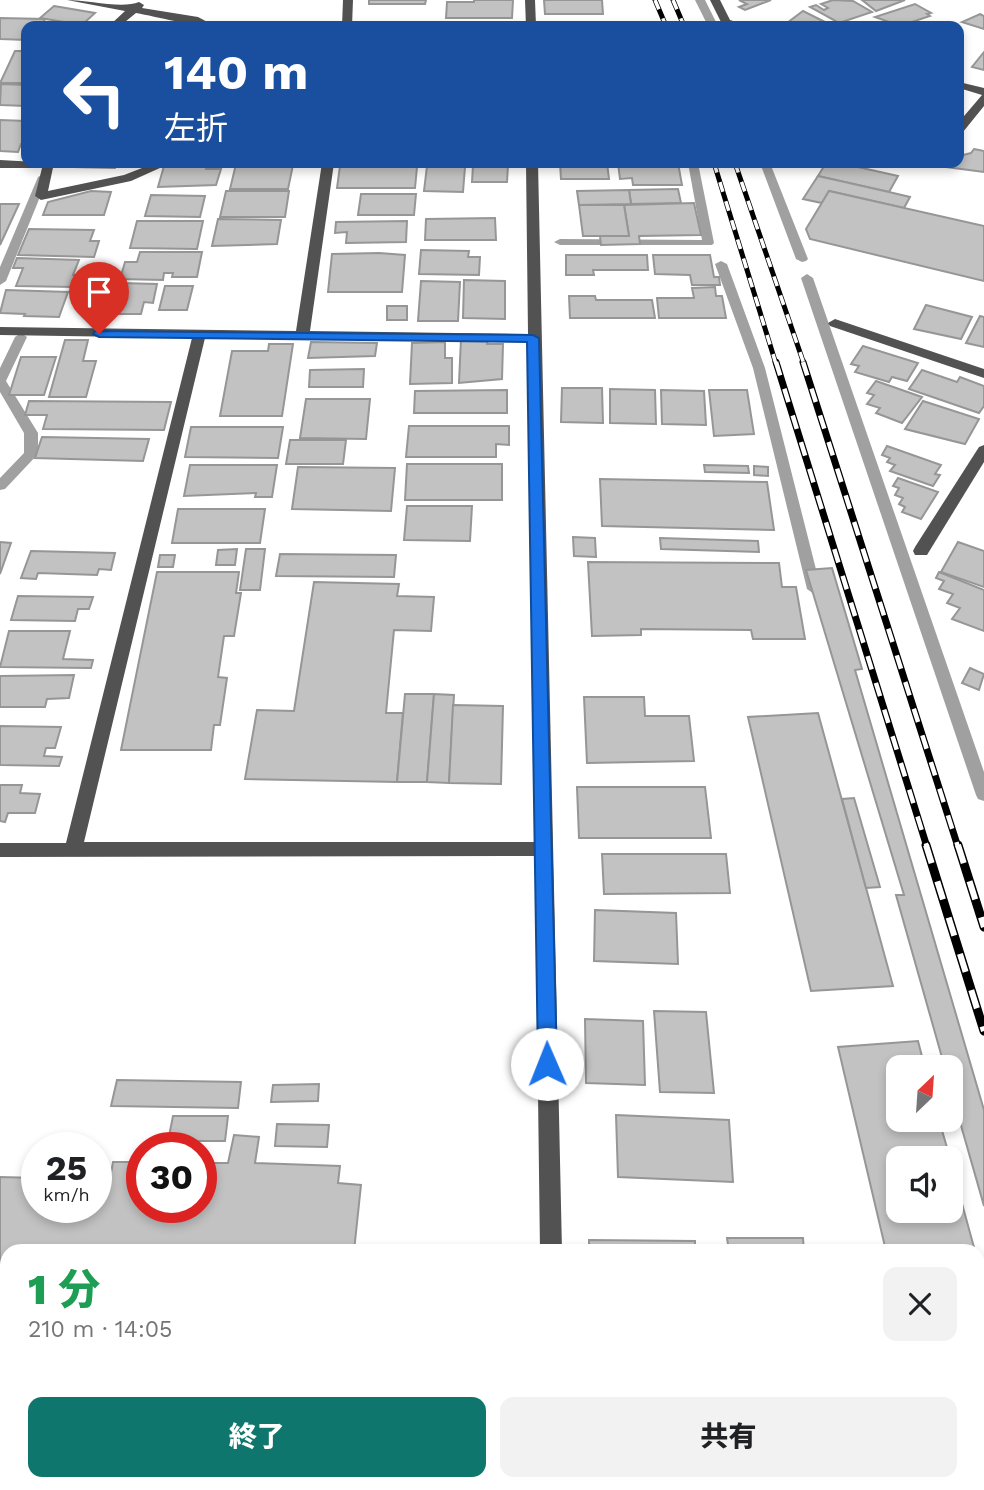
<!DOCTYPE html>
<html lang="ja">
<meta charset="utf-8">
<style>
body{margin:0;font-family:"Work Sans","Noto Sans JP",sans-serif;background:#f2f2f2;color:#202124;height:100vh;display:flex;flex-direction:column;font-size:26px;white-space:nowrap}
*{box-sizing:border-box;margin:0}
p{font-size:23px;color:#757577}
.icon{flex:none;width:38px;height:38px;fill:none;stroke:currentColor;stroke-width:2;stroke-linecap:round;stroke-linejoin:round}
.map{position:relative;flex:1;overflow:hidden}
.panel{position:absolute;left:0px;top:1244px;width:985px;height:247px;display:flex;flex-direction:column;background:#fff;border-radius:21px 21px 0 0;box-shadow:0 4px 10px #0003}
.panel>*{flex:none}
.banner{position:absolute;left:21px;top:21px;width:943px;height:147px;border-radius:14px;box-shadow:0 4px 10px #0003;background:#1a4fa0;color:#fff;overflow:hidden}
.needle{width:46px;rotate:25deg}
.fabs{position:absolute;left:886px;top:1055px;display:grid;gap:14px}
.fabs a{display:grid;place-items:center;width:77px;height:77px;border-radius:14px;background:#fff;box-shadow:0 4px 10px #0003;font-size:35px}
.speed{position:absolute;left:21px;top:1132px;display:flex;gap:14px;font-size:35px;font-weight:700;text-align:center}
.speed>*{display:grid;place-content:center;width:91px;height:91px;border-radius:50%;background:#fff;box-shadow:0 4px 10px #0003;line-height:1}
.speed small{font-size:18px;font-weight:400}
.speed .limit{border:10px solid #d22;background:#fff;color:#111}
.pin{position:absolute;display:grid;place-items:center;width:60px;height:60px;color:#fff;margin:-72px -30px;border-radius:50% 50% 50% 0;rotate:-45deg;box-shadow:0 0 7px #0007}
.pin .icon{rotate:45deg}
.me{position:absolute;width:77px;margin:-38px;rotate:359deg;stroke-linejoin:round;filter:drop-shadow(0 0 5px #0008)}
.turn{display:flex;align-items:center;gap:24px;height:147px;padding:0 28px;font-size:32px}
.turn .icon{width:91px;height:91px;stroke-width:2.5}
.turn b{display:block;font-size:49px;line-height:60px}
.round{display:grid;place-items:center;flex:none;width:74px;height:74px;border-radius:14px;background:#f2f2f2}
.summary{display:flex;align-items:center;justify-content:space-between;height:119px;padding:0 28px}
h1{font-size:42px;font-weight:800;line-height:52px;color:#1e9e55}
.button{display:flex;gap:14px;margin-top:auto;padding:14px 28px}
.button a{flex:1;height:80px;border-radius:14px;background:#0f766e;color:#fff;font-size:28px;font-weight:800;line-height:80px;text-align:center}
.button a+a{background:#f2f2f2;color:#202124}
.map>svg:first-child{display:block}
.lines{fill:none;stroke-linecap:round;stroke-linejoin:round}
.stream{fill:#a0a0a0;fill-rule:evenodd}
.building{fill:#c2c2c2;stroke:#969696;stroke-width:2}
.minor{fill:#525252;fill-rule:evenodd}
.rail-far2-casing{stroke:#000;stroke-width:5}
.rail-far1-casing{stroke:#000;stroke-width:7}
.rail-casing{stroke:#000;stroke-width:9}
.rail-far2{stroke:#fff;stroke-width:3.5;stroke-dasharray:10;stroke-linecap:butt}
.rail-far1{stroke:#fff;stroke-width:4.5;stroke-dasharray:14;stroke-linecap:butt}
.rail{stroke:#fff;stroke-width:6;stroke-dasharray:19;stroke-linecap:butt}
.route{fill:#1a73e8;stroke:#114b97;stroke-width:2}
</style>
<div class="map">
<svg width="984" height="1490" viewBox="0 0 984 1490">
<rect width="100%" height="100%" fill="#fff"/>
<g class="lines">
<g class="stream">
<path d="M695 0H705L718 26H708Z"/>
<path d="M688 163H698L714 243 712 245H560L554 242 560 239 702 240Z"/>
<path d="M760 163H770L808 259 806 261 802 262 796 259Z"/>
<path d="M43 174 48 177 6 281 0 285V267L38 177Z"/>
<path d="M721 261 727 264 765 368 821 589 819 593 814 594 807 589 753 368 715 264Z"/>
<path d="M807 274 813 278 984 772V801L978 799 976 795 801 278Z"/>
<path d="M21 333 27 337 6 381 38 433V454L5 489 0 490V478L24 453V433L0 392V368L15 337Z"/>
</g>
</g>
<g class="building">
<path d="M369 0H426L425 4H369Z"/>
<path d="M474 0H513L512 18H446L447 2H474Z"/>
<path d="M544 0H602L603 14H545Z"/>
<path d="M739 0H771L745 10 739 7 747 4Z"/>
<path d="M833 0 853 1 872 12 839 23 810 7 816 5 824 10 828 8 821 4Z"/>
<path d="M862 0H905L876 11Z"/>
<path d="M915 4 931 13 927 14 930 16 900 26 875 17Z"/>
<path d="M54 6 95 13 82 25 40 18Z"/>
<path d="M803 11 829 24 794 26 787 23Z"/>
<path d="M980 14 984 16V29L962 22Z"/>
<path d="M0 18 45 19 42 26H26V40L0 39Z"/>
<path d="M15 51H26V83H0Z"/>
<path d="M984 52V70L972 67Z"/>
<path d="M1 84 26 85V106L0 105Z"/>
<path d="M0 120 26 121V144H21L18 152 0 151Z"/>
<path d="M974 149 984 151V172L938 166 940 163H959V156L971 153Z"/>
<path d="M75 163H118L115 168 74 167Z"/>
<path d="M560 163H607L609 179H561Z"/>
<path d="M618 163H678L682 185H633L632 178 620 179Z"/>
<path d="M826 163H840L898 176 889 192 818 176Z"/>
<path d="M236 164 293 165 288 189H230Z"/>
<path d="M473 165H508L507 182H472Z"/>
<path d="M164 166H207L206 169H221L216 185 158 187Z"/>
<path d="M340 166 417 167 415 188H337Z"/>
<path d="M427 166 465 167 463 192 424 191Z"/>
<path d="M818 176 889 192 910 197 904 208 829 191 822 203 803 199Z"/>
<path d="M678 189 681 203 631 204 629 190Z"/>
<path d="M629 190 631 204 579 205 577 191Z"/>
<path d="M91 191 111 192 104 215H43L48 202Z"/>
<path d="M226 191H289L285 217H220Z"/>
<path d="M829 191 984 226V281L810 239 806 229Z"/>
<path d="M361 194H416L414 215H358Z"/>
<path d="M151 195 205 196 200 217 145 216Z"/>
<path d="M694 203 701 235 639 236 640 244 601 245 600 236H629L624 205Z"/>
<path d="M0 204H19L0 245Z"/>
<path d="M579 205H624L629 236H583Z"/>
<path d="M495 218 496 240H425L426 219Z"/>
<path d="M218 219 281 220 277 244 212 246Z"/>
<path d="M137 221H203L197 249 130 248Z"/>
<path d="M407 221 406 242 346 243 347 232 335 233 336 222Z"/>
<path d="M29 229 94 230 90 241H99L94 257 18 255Z"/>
<path d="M421 250 469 251 468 257H480L479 275 419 274Z"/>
<path d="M140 252H202L197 277H172L173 273H164L163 280 120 279 125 262H137Z"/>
<path d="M379 253 405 255 402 292H328L332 254Z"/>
<path d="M566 255H647L648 270H593L594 275H566Z"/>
<path d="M653 255H710L714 277H719L720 285H692L690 275 655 274Z"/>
<path d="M17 258 79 260 73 275H79L74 287 16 286 23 268H13Z"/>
<path d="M464 280 505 281V319L463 318Z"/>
<path d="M421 281 460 282 458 321H418Z"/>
<path d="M120 283 157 284 153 303 144 302 141 314H111Z"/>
<path d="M165 286H193L187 310H159Z"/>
<path d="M715 287 716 296H722L726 318H659L657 298H694L692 288Z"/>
<path d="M6 290 68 292 59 317 24 316 25 314 0 313Z"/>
<path d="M569 296H595L596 300H652L655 318H570Z"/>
<path d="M926 305 972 317 961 339 914 329Z"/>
<rect x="387" y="306" width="20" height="14"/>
<path d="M980 316 984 317V347L966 343Z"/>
<path d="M461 339 488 340 487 344H503L502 379 459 383Z"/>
<path d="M65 340H88L83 361H96L86 397H49Z"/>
<path d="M311 342 377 343 375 356 308 358Z"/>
<path d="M445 342V358H452V383L410 384 412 343Z"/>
<path d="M269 344H293L282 416H220L232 351H268Z"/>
<path d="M863 346 918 363 907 381 892 377 889 382 855 372 859 366 851 364Z"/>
<path d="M21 357H56L44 395H9Z"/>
<path d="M364 369 363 387H309L310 370Z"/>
<path d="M922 370 957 382 960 377 984 386V406L979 413 909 389Z"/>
<path d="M876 381 922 397 902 423 876 413 880 408 867 404 874 395 867 393Z"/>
<path d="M562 388H602L603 423 561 422Z"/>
<path d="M610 389 655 390 656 424 610 423Z"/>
<path d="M507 390V413H414L415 391Z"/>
<path d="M661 390 704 391 706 425 662 424Z"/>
<path d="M709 390H747L754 434 714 436Z"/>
<path d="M306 399H370L366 439 300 438Z"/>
<path d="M29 401 171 402 164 430 43 429 47 415H25Z"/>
<path d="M923 401 979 419 965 444 905 429Z"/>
<path d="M409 426H509V445L496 444V457H406Z"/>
<path d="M191 427H283L278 458 185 457Z"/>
<path d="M42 437 149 439 143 461 35 458Z"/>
<path d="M290 440H346L343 464H286Z"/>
<path d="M887 446 941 465 935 474 940 475 933 486 890 471 895 465 887 462 890 458 882 455Z"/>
<path d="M407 464H502V500H405Z"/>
<path d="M190 465H277L272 497H255L256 493 184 496Z"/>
<path d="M704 465 748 466 749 473 705 472Z"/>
<path d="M754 466 768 467V476L754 475Z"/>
<path d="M298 467 395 468 391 511 292 509Z"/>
<path d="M898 478 938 492 921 519 902 512 905 507 899 504 903 498 895 495 899 488 893 486Z"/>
<path d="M600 479 767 482 774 530 602 526Z"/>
<path d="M407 506H472L470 541 404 540Z"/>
<path d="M178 509H265L260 543H172Z"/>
<path d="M573 537 595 538 596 557 574 556Z"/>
<path d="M660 538 758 541 759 552 661 549Z"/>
<path d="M0 542 11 543 0 574Z"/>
<path d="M958 542 984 551V587L941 572Z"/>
<path d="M237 549 235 565H216L218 550Z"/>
<path d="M246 549H265L260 590H240Z"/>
<path d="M31 551 115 553 111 570 99 569 97 575 38 573 36 579 21 578Z"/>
<path d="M280 554 396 555 394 577 276 576Z"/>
<path d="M160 555H175L173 567H158Z"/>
<path d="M588 562 779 563 782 587H796L805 639H753L751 630 641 629V635L592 636Z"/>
<path d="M832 568 862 669 855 670 984 1110V1206L950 1087V1068H945L896 895H904L806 570Z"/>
<path d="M157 572H239L236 593H241L234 636H224L218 677 227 678 220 725H214L211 750H121Z"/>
<path d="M939 572 984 590V631L952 619 960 608 947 603 953 594 939 589 944 581 936 578Z"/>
<path d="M314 582 399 584 397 596 434 597 431 631 394 630 386 713H403L397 782 245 779 257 710 294 711Z"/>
<path d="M18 596 93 597 89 609H78L75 621 11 620Z"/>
<path d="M9 631H70L63 659 93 660 91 668 0 667Z"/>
<path d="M970 668 984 674 979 690 962 683Z"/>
<path d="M74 675 69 698 47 699 45 707H0V676Z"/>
<path d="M405 694H434L427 782H397Z"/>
<path d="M434 694 454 695 449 783 427 782Z"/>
<path d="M584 697H644L645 716H689L694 761 587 763Z"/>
<path d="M453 705 503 706 501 784 449 783Z"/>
<path d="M818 713 893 986 811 991 748 717Z"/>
<path d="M0 726 61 727 55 748H46L44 756 62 757 59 766 0 765Z"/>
<path d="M0 785H22L20 793 40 794 35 813H8L5 822 0 821Z"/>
<path d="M577 787H705L711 838H579Z"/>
<path d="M854 798 880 887 866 888 842 799Z"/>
<path d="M602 854H726L730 893 604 894Z"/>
<path d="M595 910 676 913 678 964 594 961Z"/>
<path d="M654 1011 706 1012 714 1093 660 1092Z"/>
<path d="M585 1019 643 1021 645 1085 586 1083Z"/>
<path d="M918 1041 925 1068H898V1120H939L950 1158H898V1211H950V1160L975 1251H886L838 1047Z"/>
<path d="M117 1080 241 1082 238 1108 111 1106Z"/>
<path d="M319 1084 318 1101 271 1102 273 1085Z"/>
<path d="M616 1115 729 1120 733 1182 618 1177Z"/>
<path d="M173 1116H228L225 1141H168Z"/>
<path d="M277 1124 329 1125 327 1147 275 1146Z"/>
<path d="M234 1135 259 1137 255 1163 340 1166 338 1183 361 1185 354 1251H7V1295H0V1177L37 1178V1208H96V1179H110L113 1162H142V1208H201V1163H228Z"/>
<path d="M727 1238H803L804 1251H729Z"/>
<path d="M589 1240 695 1241V1251H589Z"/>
<path d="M978 1262 984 1283V1490H943L941 1484H978Z"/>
<path d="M0 1295H7V1344L0 1343Z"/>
<path d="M49 1484H78L77 1490H48Z"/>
<path d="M91 1484H120L119 1490H90Z"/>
<path d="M159 1484H188L187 1490H159Z"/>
</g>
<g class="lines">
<g class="minor">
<path d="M67 0C88 0 122 9 139 2L144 5 142 8 198 17 215 26C196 27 158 17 136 13L120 26H109L125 11Z"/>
<path d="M343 0H353L352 26H342Z"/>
<path d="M525 0H535L536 26H526Z"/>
<path d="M710 0H720L730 20 748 26 722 24Z"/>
<path d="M959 82 984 88V106L963 132 959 133V122L982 95 959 88Z"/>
<path d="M0 160 54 163 48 191 124 175 155 163H171L131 181 41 200 35 196 42 168H0Z"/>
<path d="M322 163H334L310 331 528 334 526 163H538L562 1251H540L535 856 0 857V843H66L192 338 0 335V327L296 331ZM205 338 528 342 535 842H84Z"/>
<path d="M835 319 984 369V378L830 326 828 323Z"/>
<path d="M984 445V462L927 555H915L913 551 915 547 979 447Z"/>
<rect x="543" y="1484" width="24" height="6"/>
</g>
<defs>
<g id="rail-far2">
<path d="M655 0 666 26"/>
<path d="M673 0 684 26"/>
<path d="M714 163 776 364"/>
<path d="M735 163 804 364"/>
</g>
<g id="rail-far1">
<path d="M776 362 927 847"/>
<path d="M803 362 958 847"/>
</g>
<g id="rail">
<path d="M926 845 984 1031"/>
<path d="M958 845 984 927"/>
</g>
</defs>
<use href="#rail-far2" class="rail-far2-casing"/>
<use href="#rail-far1" class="rail-far1-casing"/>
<use href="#rail" class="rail-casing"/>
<use href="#rail-far2" class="rail-far2"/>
<use href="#rail-far1" class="rail-far1"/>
<use href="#rail" class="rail"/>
</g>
<path class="route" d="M95 331 533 335 539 338 557 1064 554 1069H541L538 1064 527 342 99 337 93 334Z"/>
</svg>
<div class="fabs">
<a><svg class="needle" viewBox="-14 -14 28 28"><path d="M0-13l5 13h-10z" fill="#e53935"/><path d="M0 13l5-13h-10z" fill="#757577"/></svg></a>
<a><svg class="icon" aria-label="sound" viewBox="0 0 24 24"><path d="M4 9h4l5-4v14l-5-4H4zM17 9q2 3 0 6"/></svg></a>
</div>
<div class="speed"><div>25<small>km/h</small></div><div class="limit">30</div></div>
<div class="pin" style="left:99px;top:334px;background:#d93025"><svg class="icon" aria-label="arrive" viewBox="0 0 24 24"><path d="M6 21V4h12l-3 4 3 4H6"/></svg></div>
<svg class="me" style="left:547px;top:1064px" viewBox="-20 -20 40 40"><circle r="19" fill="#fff"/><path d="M0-13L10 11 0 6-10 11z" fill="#1a73e8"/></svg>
<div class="banner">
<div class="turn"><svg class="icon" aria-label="left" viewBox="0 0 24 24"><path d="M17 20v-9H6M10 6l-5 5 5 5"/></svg><div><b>140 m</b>左折</div></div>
</div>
<section class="panel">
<div class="summary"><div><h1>1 分</h1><p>210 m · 14:05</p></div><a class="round"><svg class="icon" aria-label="close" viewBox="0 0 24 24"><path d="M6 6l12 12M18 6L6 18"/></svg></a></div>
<div class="button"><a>終了</a><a>共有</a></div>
</section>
</div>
